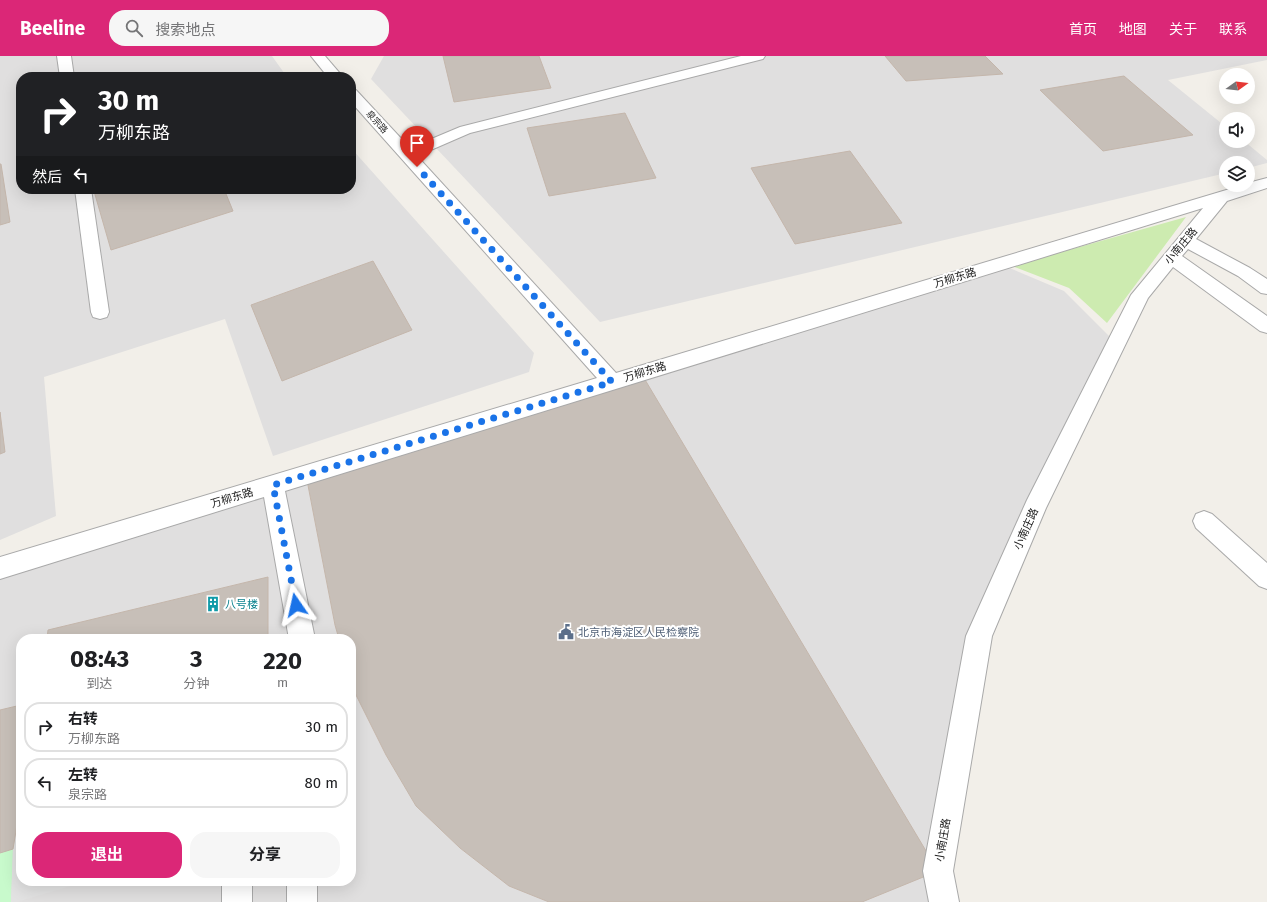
<!DOCTYPE html>
<html lang="zh">
<meta charset="utf-8">
<style>
body{margin:0;font-family:"Fira Sans","Noto Sans SC",sans-serif;background:#f6f6f6;color:#202124;height:100vh;display:flex;flex-direction:column;font-size:15px;white-space:nowrap}
*{box-sizing:border-box;margin:0}
p{font-size:13px;color:#757577}
.icon{flex:none;width:22px;height:22px;fill:none;stroke:currentColor;stroke-width:2;stroke-linecap:round;stroke-linejoin:round}
.map{position:relative;flex:1;overflow:hidden}
.sheet{position:absolute;left:16px;top:578px;width:340px;height:252px;display:flex;flex-direction:column;background:#fff;border-radius:16px;box-shadow:0 4px 16px #0002}
.sheet>*{flex:none}
.top-card{position:absolute;left:16px;top:16px;width:340px;height:122px;border-radius:16px;box-shadow:0 4px 16px #0002;background:#202124;color:#fff;overflow:hidden}
.needle{width:26px;rotate:75deg}
.fabs{position:absolute;left:1219px;top:12px;display:grid;gap:8px}
.fabs a{display:grid;place-items:center;width:36px;height:36px;border-radius:50%;background:#fff;box-shadow:0 4px 16px #0002;font-size:20px}
.pin{position:absolute;display:grid;place-items:center;width:34px;height:34px;color:#fff;margin:-41px -17px;border-radius:50% 50% 50% 0;rotate:-45deg;box-shadow:0 0 4px #0007}
.pin .icon{rotate:45deg}
.me{position:absolute;width:44px;margin:-22px;rotate:349deg;stroke-linejoin:round;filter:drop-shadow(0 0 3px #0008)}
.turn{display:flex;align-items:center;gap:14px;height:84px;padding:0 16px;font-size:18px}
.turn .icon{width:52px;height:52px;stroke-width:2.5}
.turn b{display:block;font-size:28px;line-height:34px}
.then{display:flex;align-items:center;height:38px;padding:0 16px;background:#0003;gap:8px;font-size:15px}
.eta{display:flex;justify-content:space-evenly;align-items:center;height:68px;text-align:center}
.eta b{font-size:24px;font-weight:700;line-height:28px}
.button{display:flex;gap:8px;margin-top:auto;padding:8px 16px}
.button a{flex:1;height:46px;border-radius:16px;background:#db2777;color:#fff;font-size:16px;font-weight:700;line-height:46px;text-align:center}
.button a+a{background:#f6f6f6;color:#202124}
ul{padding:0;list-style:none}
li{display:flex;align-items:center;gap:12px;height:50px;margin:0 8px 6px;padding:0 8px;border:2px solid #e0e0e0;border-radius:16px}
li div{flex:1}
li b{display:block;font-size:15px}
li em{font-style:normal}
header{display:flex;align-items:center;gap:24px;box-sizing:border-box;height:56px;padding:0 20px;background:#db2777;color:#fff}
header strong{font-size:19px}
nav{display:flex;gap:22px;margin-inline-start:auto;font-size:14px}
.search{width:280px;height:36px;background:#f6f6f6;display:flex;align-items:center;gap:10px;box-sizing:border-box;padding:0 14px;border-radius:16px;color:#757577;font-size:15px}
.map>svg:first-child{display:block}
.residential{fill:#e0dfdf}
.grass{fill:#cdebb0}
.park{fill:#c8facc}
.parking{fill:#e2e2e2}
.building{fill:#c7bfb8;stroke:#c4b6ab}
.lines{fill:none;stroke-linecap:round;stroke-linejoin:round}
.minor-casing{stroke:#a9a9a9;stroke-width:2}
.minor{fill:#fff;fill-rule:evenodd}
.route{stroke:#1a73e8;stroke-width:7;stroke-dasharray:0 12.6}
.labels{text-anchor:middle;dominant-baseline:central;stroke-width:4;stroke-linejoin:round;paint-order:stroke}
.far-street-label{font-size:9px;fill:#222;stroke:#fff}
.street-label{font-size:11px;fill:#222;stroke:#fff}
.culture-label{font-size:11px;fill:#0d838f;stroke:#fff;text-anchor:start}
.service-label{font-size:11px;fill:#4e5e75;stroke:#fff;text-anchor:start}
</style>
<header>
<strong>Beeline</strong>
<div class="search"><svg class="icon" aria-label="search" viewBox="0 0 24 24"><circle cx="10" cy="10" r="6"/><path d="M15 15l6 6"/></svg>搜索地点</div>
<nav><a>首页</a><a>地图</a><a>关于</a><a>联系</a></nav>
</header>
<div class="map">
<svg width="1267" height="846" viewBox="0 0 1267 846">
<rect width="100%" height="100%" fill="#f2efe9"/>
<g class="residential">
<path d="M0 0H272L287 21H21V133H351V92L534 297 529 316 273 400 225 263 44 321 56 460 0 484Z"/>
<path d="M384 0H1267V4L1168 24 1226 71V85H1244L1267 104V107L1248 112V107H1226V117L600 266 371 23Z"/>
<path d="M1000 208 1064 235 1116 287 979 580 944 846H862L641 317Z"/>
<path d="M306 419 335 569 339 583H21V825H351V624L354 635 386 699 416 750 460 792 509 830 549 846H0V512Z"/>
</g>
<path class="grass" d="M1186 161 1107 267 1069 232 1012 210Z"/>
<path class="park" d="M13 793 11 846H0V797Z"/>
<path class="parking" d="M21 745V825H87L17 846H11L13 793Z"/>
<g class="building">
<path d="M443 0H539L551 32 454 46Z"/>
<path d="M885 0H985L1003 18 906 25Z"/>
<path d="M1124 20 1193 79 1103 95 1040 34Z"/>
<path d="M625 57 656 122 549 140 527 72Z"/>
<path d="M850 95 902 167 795 188 751 112Z"/>
<path d="M0 108H1L10 166 0 169Z"/>
<path d="M102 133H224L233 155 111 194 94 135Z"/>
<path d="M373 205 412 274 282 325 251 249Z"/>
<path d="M641 317 938 815 862 846H549L509 830 460 792 416 750 386 699 354 635 351 624V583H339L335 569 306 419Z"/>
<path d="M0 356 5 396 0 398Z"/>
<path d="M268 521V583H47L48 574Z"/>
<path d="M21 649V745L13 793 0 797V654Z"/>
</g>
<g class="lines">
<defs>
<g id="minor">
<path d="M57 0H71L74 21H60Z"/>
<path d="M311 0H325L343 21H328Z"/>
<path d="M741 0H765L763 3 470 77 417 100 616 317 1243 129H1248V127L1267 122V132L1227 145 1196 183 1250 212 1267 223V238L1261 237 1238 220 1188 193 1182 200 1267 260V277L1260 275 1173 211 1148 242 1046 452 992 580 953 815 959 846H929L923 815 966 580 1027 444 1131 239 1203 152 285 435 315 583H289L264 441 0 523V501L597 322 351 46V33L356 34 410 92 460 71Z"/>
<path d="M75 133H91L109 256 107 261 100 263 93 261 91 256Z"/>
<path d="M1204 455 1212 458 1267 507V533L1259 530 1196 472 1193 465 1196 458Z"/>
<rect x="222" y="825" width="30" height="21"/>
<rect x="287" y="825" width="30" height="21"/>
</g>
</defs>
<use href="#minor" class="minor-casing"/>
<use href="#minor" class="minor"/>
</g>
<g class="lines">
<path class="route" d="M296 549 273 429 612 326 417 111"/>
</g>
<defs>
<symbol id="building-bare" viewBox="-9 -9 18 18"><path d="M-4-6H4V6H1V3H-1V6H-4ZM-2.5-4.3h1.7v1.8h-1.7ZM.8-4.3h1.7v1.8H.8ZM-2.5-1h1.7V.8h-1.7ZM.8-1h1.7V.8H.8Z" fill="#0f9aa8" stroke="#fff" stroke-width="2.5" paint-order="stroke"/></symbol>
<symbol id="civic-bare" viewBox="-9 -9 18 18"><path d="M-.6-6.5H3V-4.5H.6V-3L4-1V1h2V6H-6V1h2V-1L-.6-3ZM-1.2 2.5V6h2.4V2.5Z" fill="#5c6f8a" stroke="#fff" stroke-width="2.5" paint-order="stroke"/></symbol>
</defs>
<g fill-rule="evenodd">
<use href="#building-bare" x="202" y="537" width="22" height="22"/>
<use href="#civic-bare" x="555" y="565" width="22" height="22"/>
</g>
<g class="labels">
<g class="far-street-label">
<text transform="translate(377 66) rotate(48)">泉宗路</text>
</g>
<g class="street-label">
<text transform="translate(1181 190) rotate(-50)">小南庄路</text>
<text transform="translate(955 222) rotate(-17)">万柳东路</text>
<text transform="translate(645 316) rotate(-17)">万柳东路</text>
<text transform="translate(232 442) rotate(-17)">万柳东路</text>
<text transform="translate(1026 473) rotate(-66)">小南庄路</text>
<text transform="translate(943 784) rotate(-80)">小南庄路</text>
</g>
<g class="culture-label">
<text x="225" y="548">八号楼</text>
</g>
<g class="service-label">
<text x="578" y="576">北京市海淀区人民检察院</text>
</g>
</g>
</svg>
<div class="fabs">
<a><svg class="needle" viewBox="-14 -14 28 28"><path d="M0-13l5 13h-10z" fill="#e53935"/><path d="M0 13l5-13h-10z" fill="#757577"/></svg></a>
<a><svg class="icon" aria-label="sound" viewBox="0 0 24 24"><path d="M4 9h4l5-4v14l-5-4H4zM17 9q2 3 0 6"/></svg></a>
<a><svg class="icon" aria-label="layers" viewBox="0 0 24 24"><path d="M12 4l9 5-9 5-9-5zM3 14l9 5 9-5"/></svg></a>
</div>
<div class="pin" style="left:417px;top:111px;background:#d93025"><svg class="icon" aria-label="arrive" viewBox="0 0 24 24"><path d="M6 21V4h12l-3 4 3 4H6"/></svg></div>
<svg class="me" style="left:296px;top:549px" viewBox="-20 -20 40 40"><path d="M0-17L14 15 0 8-14 15z" fill="#1a73e8" stroke="#fff" stroke-width="4"/></svg>
<div class="top-card">
<div class="turn"><svg class="icon" aria-label="right" viewBox="0 0 24 24"><path d="M7 20v-9h11M14 6l5 5-5 5"/></svg><div><b>30 m</b>万柳东路</div></div>
<div class="then">然后<svg class="icon" aria-label="left" viewBox="0 0 24 24"><path d="M17 20v-9H6M10 6l-5 5 5 5"/></svg></div>
</div>
<section class="sheet">
<div class="eta">
<div><b>08:43</b><p>到达</p></div>
<div><b>3</b><p>分钟</p></div>
<div><b>220</b><p>m</p></div>
</div>
<ul>
<li><svg class="icon" aria-label="right" viewBox="0 0 24 24"><path d="M7 20v-9h11M14 6l5 5-5 5"/></svg><div><b>右转</b><p>万柳东路</p></div><em>30 m</em></li>
<li><svg class="icon" aria-label="left" viewBox="0 0 24 24"><path d="M17 20v-9H6M10 6l-5 5 5 5"/></svg><div><b>左转</b><p>泉宗路</p></div><em>80 m</em></li>
</ul>
<div class="button"><a>退出</a><a>分享</a></div>
</section>
</div>
